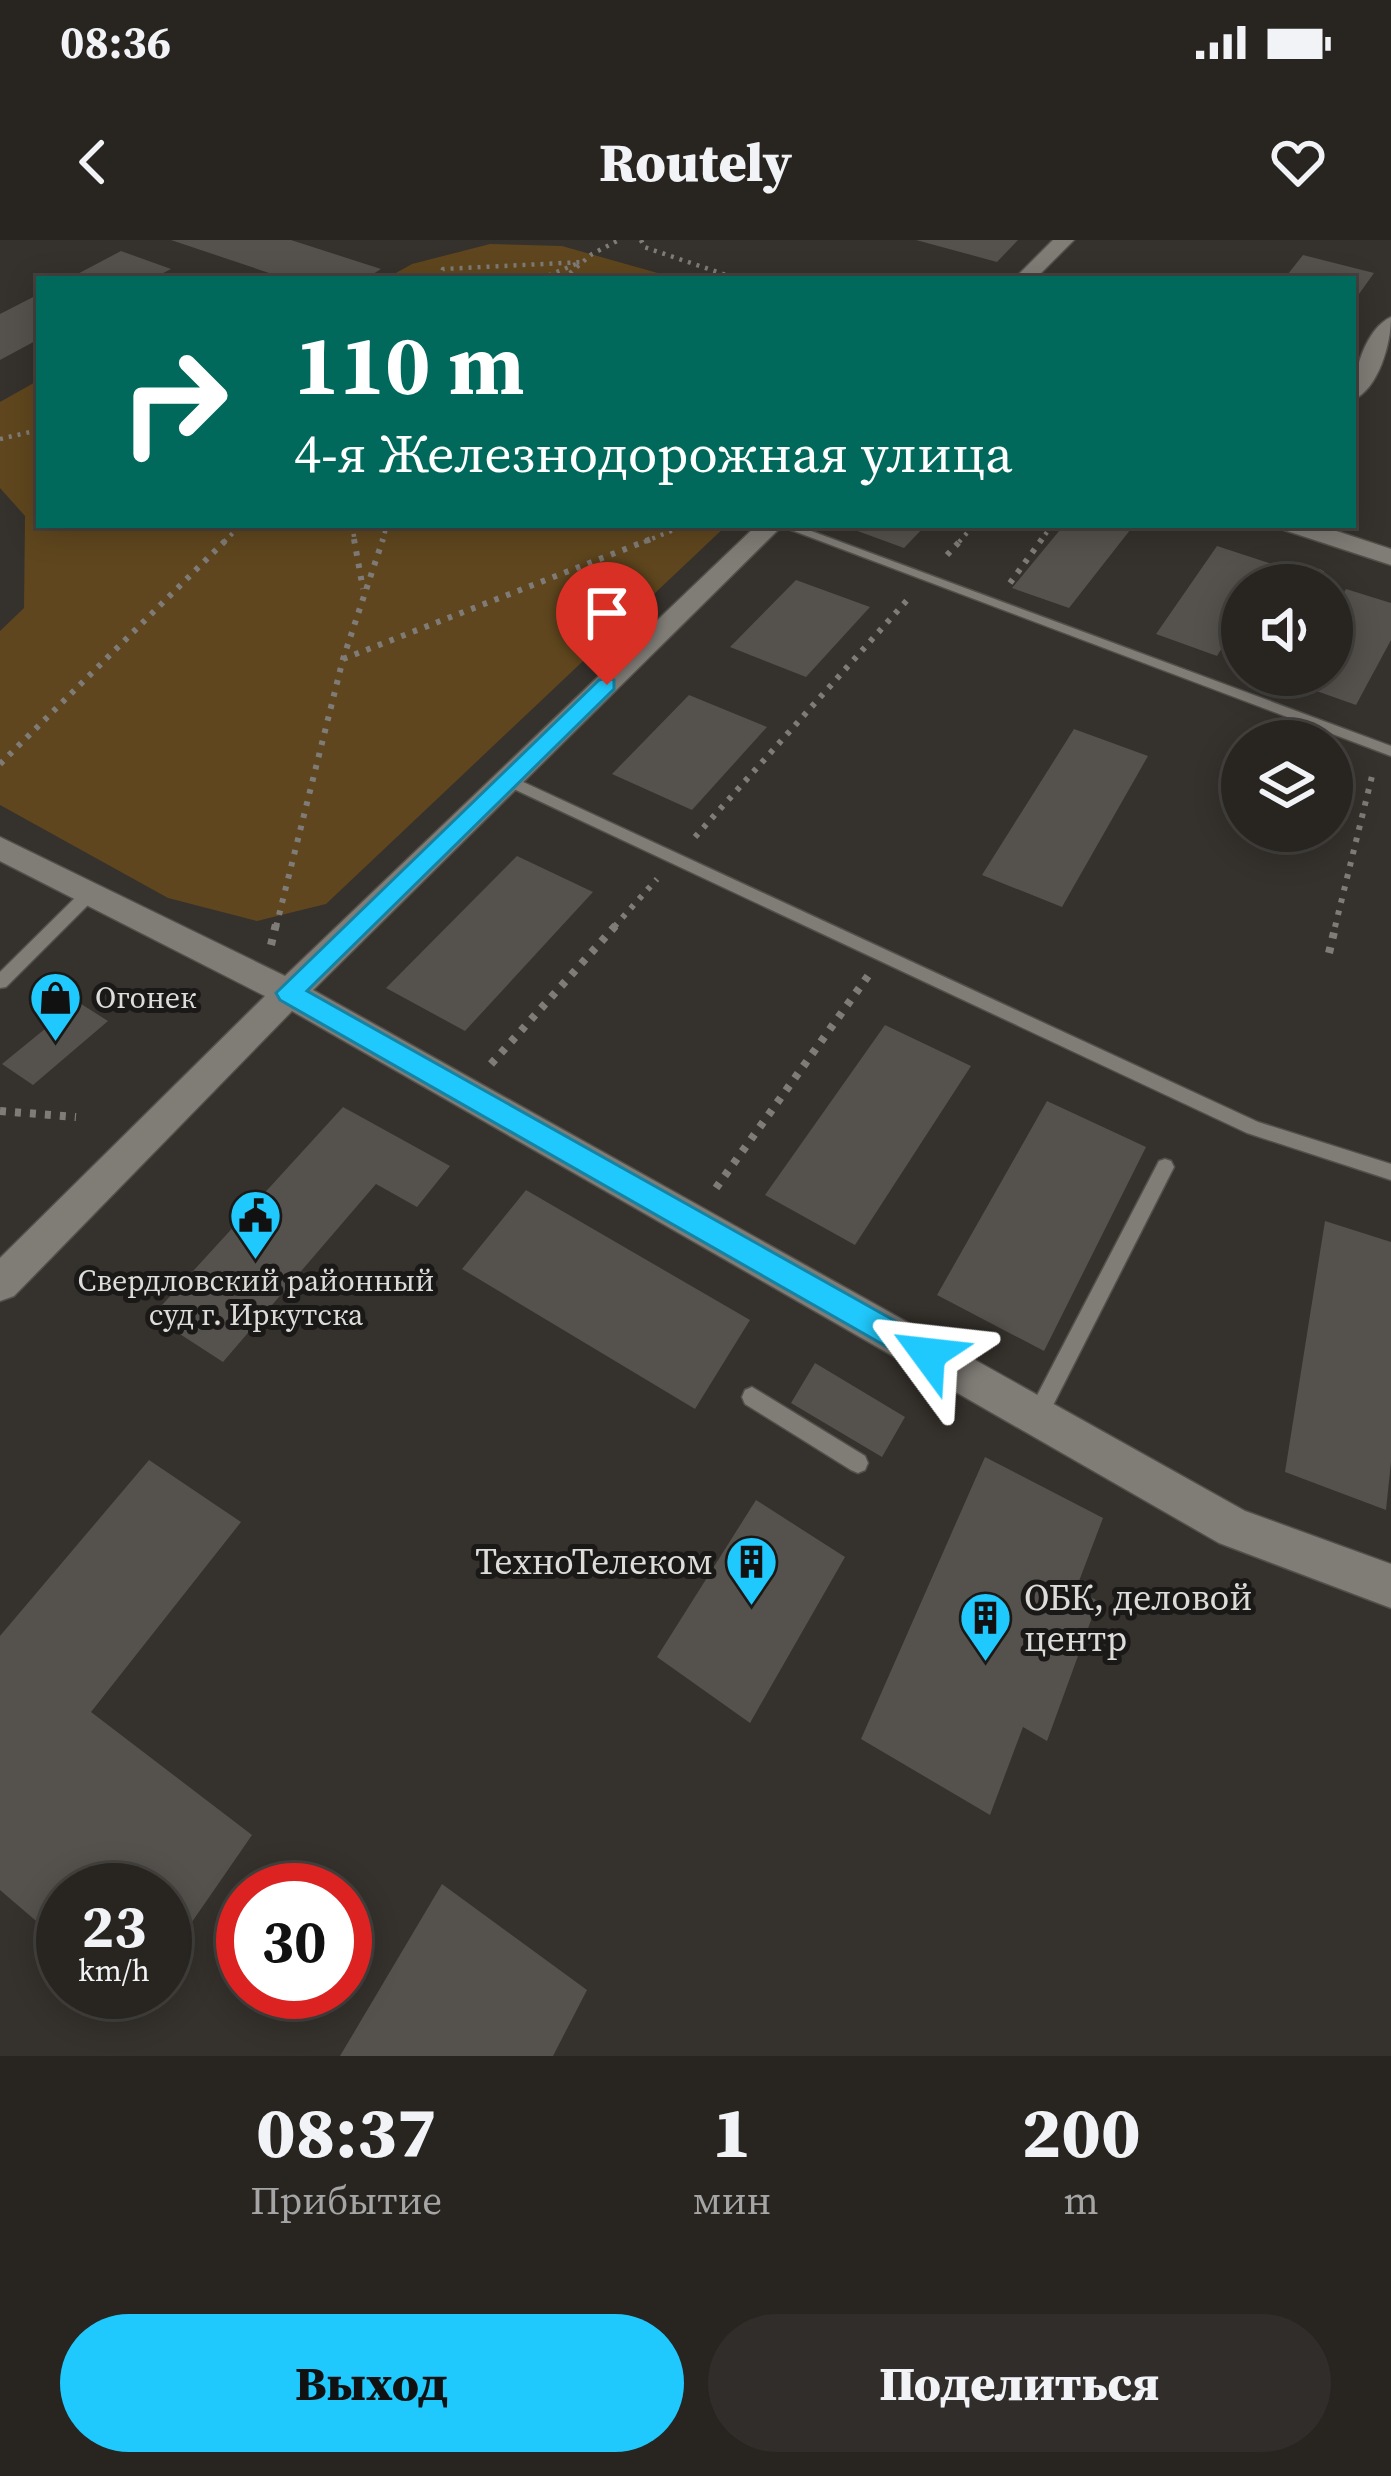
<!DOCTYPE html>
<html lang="ru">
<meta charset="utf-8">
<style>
body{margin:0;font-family:"Source Serif 4",serif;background:#302d2a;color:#f1f3f6;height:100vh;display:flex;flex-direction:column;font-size:45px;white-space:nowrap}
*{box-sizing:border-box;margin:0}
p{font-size:39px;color:#a5a5a5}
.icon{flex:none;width:66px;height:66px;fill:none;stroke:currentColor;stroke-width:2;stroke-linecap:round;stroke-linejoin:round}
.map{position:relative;height:1816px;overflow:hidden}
.panel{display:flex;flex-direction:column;background:#282521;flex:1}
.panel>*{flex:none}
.hud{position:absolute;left:36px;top:36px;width:1320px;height:252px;border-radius:0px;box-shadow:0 6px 30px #0003,0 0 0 3px #44423f;background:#00695c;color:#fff;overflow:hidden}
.tools{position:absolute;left:1221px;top:324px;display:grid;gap:24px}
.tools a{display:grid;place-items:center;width:132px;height:132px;border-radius:50%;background:#282521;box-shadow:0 6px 30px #0003,0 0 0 3px #44423f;font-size:60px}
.speed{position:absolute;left:36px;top:1623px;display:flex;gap:24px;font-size:60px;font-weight:700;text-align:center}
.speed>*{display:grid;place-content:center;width:156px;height:156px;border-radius:50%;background:#282521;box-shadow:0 6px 30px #0003,0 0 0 3px #44423f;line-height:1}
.speed small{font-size:30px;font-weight:400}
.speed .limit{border:18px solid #d22;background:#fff;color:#111}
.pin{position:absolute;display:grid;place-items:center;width:102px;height:102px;color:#fff;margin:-123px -51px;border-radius:50% 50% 50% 0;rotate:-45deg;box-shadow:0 0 12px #0007}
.pin .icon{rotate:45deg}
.me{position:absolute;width:132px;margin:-66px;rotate:300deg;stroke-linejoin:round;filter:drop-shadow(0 0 9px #0008)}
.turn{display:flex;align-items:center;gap:42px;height:252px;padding:0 60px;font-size:54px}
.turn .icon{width:156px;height:156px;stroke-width:2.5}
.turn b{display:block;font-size:84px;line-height:102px}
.eta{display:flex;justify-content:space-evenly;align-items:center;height:204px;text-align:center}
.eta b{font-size:72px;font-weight:800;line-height:84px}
.button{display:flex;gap:24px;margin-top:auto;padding:24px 60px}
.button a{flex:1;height:138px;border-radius:72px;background:#20c9fd;color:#111;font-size:48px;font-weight:800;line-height:138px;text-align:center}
.button a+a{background:#302d2a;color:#f1f3f6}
.status{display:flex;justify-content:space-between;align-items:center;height:84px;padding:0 60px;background:#282521;direction:ltr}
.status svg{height:33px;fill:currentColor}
header{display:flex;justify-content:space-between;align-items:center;height:156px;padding:0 60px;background:#282521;font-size:54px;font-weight:800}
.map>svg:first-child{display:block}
.green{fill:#5f461e}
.building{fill:#55514c}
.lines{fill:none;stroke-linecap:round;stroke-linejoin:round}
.lane-casing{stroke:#52504b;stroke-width:3}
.street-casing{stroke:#52504b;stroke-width:3}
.path-far2{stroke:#7f7c78;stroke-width:4.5;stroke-dasharray:3 6;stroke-linecap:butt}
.path-far1{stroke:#7f7c78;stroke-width:6;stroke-dasharray:4.5 8;stroke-linecap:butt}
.path{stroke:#7f7c78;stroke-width:8;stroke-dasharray:6 9;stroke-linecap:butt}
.lane{fill:#807c76;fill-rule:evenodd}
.street{fill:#807c76;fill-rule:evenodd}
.route{fill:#20c9fd;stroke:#1583a4;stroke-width:3}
.labels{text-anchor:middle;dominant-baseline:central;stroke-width:10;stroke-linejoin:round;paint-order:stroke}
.poi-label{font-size:30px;fill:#dedcd9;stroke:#1b1917;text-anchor:start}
.near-poi-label{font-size:36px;fill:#dedcd9;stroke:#1b1917;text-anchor:end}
</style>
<div class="status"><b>08:36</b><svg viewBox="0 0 49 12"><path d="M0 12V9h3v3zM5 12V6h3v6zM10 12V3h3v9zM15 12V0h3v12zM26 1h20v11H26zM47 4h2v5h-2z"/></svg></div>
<header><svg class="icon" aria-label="back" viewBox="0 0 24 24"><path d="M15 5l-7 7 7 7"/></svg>Routely<svg class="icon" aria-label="heart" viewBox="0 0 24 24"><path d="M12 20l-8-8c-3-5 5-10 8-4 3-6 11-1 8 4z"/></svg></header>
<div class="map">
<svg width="1391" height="1816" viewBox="0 0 1391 1816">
<rect width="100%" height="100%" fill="#35312c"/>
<g class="green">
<path d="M490 4 562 6 679 39H385L412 24Z"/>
<path d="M39 140V285H727L326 664 257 681 168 658 0 565V391L24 368 25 276 0 248V162Z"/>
</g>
<g class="building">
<path d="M171 0H291L381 29 365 39H287Z"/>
<path d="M916 0H1018L997 22Z"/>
<path d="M121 11 171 29 152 39H68Z"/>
<path d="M1303 15 1374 33 1359 54 1353 53V39H1284Z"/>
<path d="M39 54V99L0 120V74Z"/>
<path d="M856 285H926L904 308 852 289Z"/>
<path d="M1064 285H1134L1069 368 1012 348Z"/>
<path d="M1217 306 1275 325 1262 345H1242V376L1217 416 1156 394Z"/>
<path d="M796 340 870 367 806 437 730 407Z"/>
<path d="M1346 349 1391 363V400L1356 465 1291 442 1295 435H1332V372Z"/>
<path d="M689 455 767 487 692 570 612 534Z"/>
<path d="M1074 489 1148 516 1062 667 982 635Z"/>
<path d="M517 616 593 652 465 791 386 748Z"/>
<path d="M78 762 108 781 33 845 2 824Z"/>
<path d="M885 785 971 826 855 1005 765 955Z"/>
<path d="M1047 861 1146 907 1044 1111 937 1055Z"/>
<path d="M343 867 450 926 417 967 376 944 223 1122 152 1076Z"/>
<path d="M526 950 750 1080 695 1169 462 1029Z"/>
<path d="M1325 981 1391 1002V1222L1386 1270 1285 1232Z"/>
<path d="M815 1123 905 1177 882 1217 791 1163Z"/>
<path d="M985 1217 1103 1278 1076 1349 1098 1361 1047 1501 1023 1487 990 1575 861 1499Z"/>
<path d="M149 1220 241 1282 91 1472 252 1595 165 1721V1650H63V1704L0 1650V1396Z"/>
<path d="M756 1260 845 1317 750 1483 657 1417Z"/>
<path d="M442 1644 587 1750 553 1816H340Z"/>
</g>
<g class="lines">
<defs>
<g id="lane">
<path d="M778 285H795L1391 506V516Z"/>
<path d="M508 535 1258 882 1391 924V940L1247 893 503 544V536Z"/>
<path d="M90 647 98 653 96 657 6 747 0 748V732L84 649Z"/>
<path d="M1165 919 1171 921 1174 927 1044 1183 1037 1186 1030 1183 1027 1176 1030 1169 1159 921Z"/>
<path d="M752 1147 865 1216 868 1223 865 1230 858 1233 851 1230 745 1164 742 1157 745 1150Z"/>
</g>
<g id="street">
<path d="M1053 0H1074L1035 39H1014Z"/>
<path d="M1391 77C1391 103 1379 148 1353 160 1353 133 1365 89 1391 77Z"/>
<path d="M757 285H783L313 750 1245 1271 1391 1324V1368L1219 1303 292 771 14 1056 0 1061V1018L265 756 0 621V597L285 736Z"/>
<path d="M1281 285H1318L1391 309V325L1284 290Z"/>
</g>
</defs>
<use href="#lane" class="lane-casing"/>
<use href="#street" class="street-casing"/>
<g class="path-far2">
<path d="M641 0 644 7 738 39"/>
<path d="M440 39 443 29 583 22"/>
<path d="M540 39 576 24"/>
<path d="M563 39 592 14 619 0"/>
<path d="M0 199 39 190"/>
<path d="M352 285 355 302"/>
<path d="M224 302 241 285"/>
<path d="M382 302 387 285"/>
<path d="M644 302 686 285"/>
<path d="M959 302 974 285"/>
<path d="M1040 302 1052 285"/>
</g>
<g class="path-far1">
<path d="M354 299 363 349"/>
<path d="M947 315 962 299"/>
<path d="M1010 343 1042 299"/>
<path d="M1313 345 1324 326"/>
<path d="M343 419 651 299"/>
<path d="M0 524 227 299"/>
<path d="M695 597 909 358"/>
<path d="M276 687 343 419 383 299"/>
<path d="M614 687 657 639"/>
<path d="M1335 687 1373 532"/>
</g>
<g class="path">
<path d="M271 705 276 684"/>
<path d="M1329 713 1336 684"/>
<path d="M491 824 617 684"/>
<path d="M0 871 76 877"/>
<path d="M716 948 868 736"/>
</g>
<use href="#lane" class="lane"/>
<use href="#street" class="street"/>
</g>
<path class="route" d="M607 438 614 440V449L307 751 938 1105 943 1114 938 1124 928 1129 917 1124 280 760 276 753 599 440Z"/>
<defs>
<symbol id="shop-pin" viewBox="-11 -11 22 30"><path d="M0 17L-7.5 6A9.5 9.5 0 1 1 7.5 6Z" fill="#20c9fd" stroke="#1b1917"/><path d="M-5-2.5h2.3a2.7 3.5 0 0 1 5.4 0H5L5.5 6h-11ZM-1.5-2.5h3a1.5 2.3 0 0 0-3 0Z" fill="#111"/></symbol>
<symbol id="civic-pin" viewBox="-11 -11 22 30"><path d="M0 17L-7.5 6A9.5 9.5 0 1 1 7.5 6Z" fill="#20c9fd" stroke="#1b1917"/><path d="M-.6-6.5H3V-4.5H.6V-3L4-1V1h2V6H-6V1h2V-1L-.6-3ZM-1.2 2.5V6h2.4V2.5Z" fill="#111"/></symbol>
<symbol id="building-pin" viewBox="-11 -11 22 30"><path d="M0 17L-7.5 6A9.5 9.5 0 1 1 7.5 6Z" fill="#20c9fd" stroke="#1b1917"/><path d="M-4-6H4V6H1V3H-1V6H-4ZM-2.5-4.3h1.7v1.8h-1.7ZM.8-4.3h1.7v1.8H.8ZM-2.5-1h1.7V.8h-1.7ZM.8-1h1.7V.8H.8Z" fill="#111"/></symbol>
</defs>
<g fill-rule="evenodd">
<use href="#shop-pin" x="26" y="728" width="59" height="81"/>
<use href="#civic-pin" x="226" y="946" width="59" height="81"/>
<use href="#building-pin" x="722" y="1292" width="59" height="81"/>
<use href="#building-pin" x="956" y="1348" width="59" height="81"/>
</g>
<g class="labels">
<g class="poi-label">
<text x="95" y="757">Огонек</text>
<text x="256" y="1040" text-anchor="middle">Свердловский районный<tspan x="256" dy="34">суд г. Иркутска</tspan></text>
</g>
<g class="near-poi-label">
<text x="713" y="1321">ТехноТелеком</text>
<text x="1024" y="1357" text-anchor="start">ОБК, деловой<tspan x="1024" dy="41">центр</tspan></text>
</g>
</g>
</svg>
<div class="tools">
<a><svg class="icon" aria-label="sound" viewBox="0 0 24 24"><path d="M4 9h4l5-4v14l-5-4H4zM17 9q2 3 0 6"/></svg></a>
<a><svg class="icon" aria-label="layers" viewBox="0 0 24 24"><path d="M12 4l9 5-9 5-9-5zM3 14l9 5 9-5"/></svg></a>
</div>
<div class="speed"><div>23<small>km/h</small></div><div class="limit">30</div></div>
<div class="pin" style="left:607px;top:445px;background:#d93025"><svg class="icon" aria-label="arrive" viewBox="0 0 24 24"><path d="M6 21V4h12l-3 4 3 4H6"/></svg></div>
<svg class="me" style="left:928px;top:1114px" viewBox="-20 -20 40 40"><path d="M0-17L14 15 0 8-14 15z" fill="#20c9fd" stroke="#fff" stroke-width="4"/></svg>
<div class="hud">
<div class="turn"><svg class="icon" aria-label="right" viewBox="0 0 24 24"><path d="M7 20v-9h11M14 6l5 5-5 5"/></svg><div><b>110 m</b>4-я Железнодорожная улица</div></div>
</div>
</div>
<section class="panel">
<div class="eta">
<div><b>08:37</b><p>Прибытие</p></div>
<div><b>1</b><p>мин</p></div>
<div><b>200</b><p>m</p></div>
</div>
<div class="button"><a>Выход</a><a>Поделиться</a></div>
</section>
